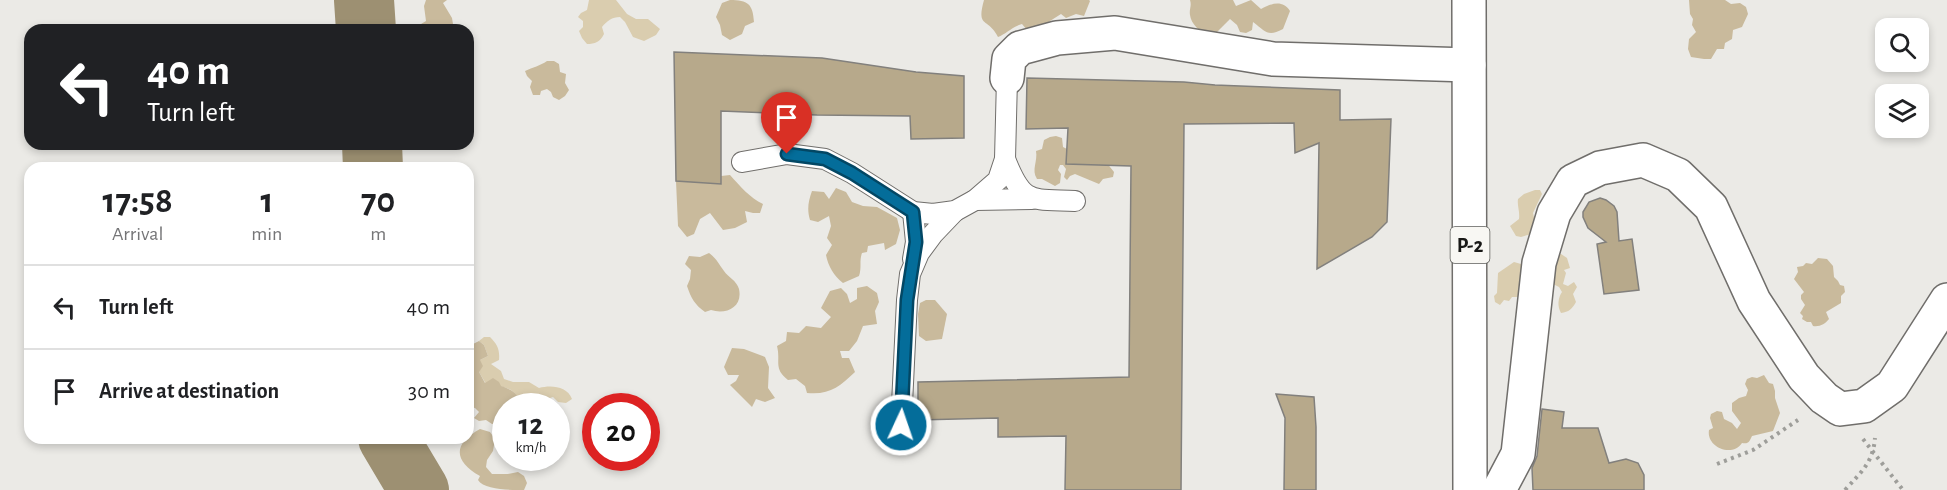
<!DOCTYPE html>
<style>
body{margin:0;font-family:"Alegreya Sans",sans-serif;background:#f2f2f2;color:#202124;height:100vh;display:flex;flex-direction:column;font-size:22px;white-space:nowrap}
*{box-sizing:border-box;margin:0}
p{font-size:20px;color:#757577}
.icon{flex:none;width:33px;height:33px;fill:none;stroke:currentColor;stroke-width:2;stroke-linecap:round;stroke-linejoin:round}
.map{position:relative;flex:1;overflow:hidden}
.panel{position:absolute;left:24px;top:162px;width:450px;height:282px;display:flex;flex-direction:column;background:#fff;border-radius:18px;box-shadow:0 3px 9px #0003}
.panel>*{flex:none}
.banner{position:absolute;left:24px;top:24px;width:450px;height:126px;border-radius:18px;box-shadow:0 3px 9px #0003;background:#202124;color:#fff;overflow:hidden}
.buttons{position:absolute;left:1875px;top:18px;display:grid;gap:12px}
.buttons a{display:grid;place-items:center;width:54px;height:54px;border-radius:12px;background:#fff;box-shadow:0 3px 9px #0003;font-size:30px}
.speed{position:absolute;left:492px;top:393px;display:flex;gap:12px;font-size:30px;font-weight:700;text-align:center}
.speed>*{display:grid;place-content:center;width:78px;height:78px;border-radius:50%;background:#fff;box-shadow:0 3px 9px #0003;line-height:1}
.speed small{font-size:15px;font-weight:400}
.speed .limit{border:9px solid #d22;background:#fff;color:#111}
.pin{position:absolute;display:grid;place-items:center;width:51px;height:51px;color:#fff;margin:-62px -26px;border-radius:50% 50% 50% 0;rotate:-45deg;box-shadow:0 0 6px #0007}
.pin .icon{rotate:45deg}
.me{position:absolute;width:66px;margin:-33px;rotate:3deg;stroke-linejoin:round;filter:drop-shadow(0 0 4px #0008)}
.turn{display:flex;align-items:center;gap:21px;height:126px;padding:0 24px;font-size:27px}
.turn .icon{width:78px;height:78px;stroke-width:2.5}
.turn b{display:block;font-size:42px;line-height:51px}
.eta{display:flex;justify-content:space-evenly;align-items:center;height:102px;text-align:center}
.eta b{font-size:36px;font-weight:600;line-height:42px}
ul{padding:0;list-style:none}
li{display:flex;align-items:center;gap:18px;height:84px;padding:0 24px;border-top:2px solid #e0e0e0}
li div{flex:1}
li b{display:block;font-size:22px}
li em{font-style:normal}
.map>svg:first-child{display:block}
.green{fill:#dacdaf}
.forest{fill:#c9ba9c}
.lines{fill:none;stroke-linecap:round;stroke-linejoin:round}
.river{stroke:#9d9072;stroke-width:60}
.building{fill:#b7a98b;stroke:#82807d;stroke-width:1.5}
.lane-casing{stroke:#706e6b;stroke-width:22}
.street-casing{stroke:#706e6b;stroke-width:36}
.highway-casing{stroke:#706e6b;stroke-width:36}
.path{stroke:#9e9e9a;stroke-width:4;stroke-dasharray:3 4.5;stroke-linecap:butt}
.lane{stroke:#fff;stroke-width:20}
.street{stroke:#fff;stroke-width:33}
.highway{stroke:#fff;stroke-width:33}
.route-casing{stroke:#034764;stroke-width:15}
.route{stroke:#046d9a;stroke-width:10}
.labels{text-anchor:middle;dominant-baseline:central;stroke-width:5;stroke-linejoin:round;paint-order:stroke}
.shield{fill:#f8f7f3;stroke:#5c5c59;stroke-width:1.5}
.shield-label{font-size:21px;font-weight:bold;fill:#191917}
</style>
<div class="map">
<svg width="1947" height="490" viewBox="0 0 1947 490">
<rect width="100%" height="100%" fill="#ebeae6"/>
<g class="green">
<path d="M589 0H616L627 14 636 19H648L660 29 656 35 644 41 633 37 625 22 620 17C612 17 607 21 602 27L604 34C600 42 595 44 587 44L582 38 579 31 583 27V21L578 17 581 13 587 10Z"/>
<path d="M1535 190H1540L1542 194 1533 213 1536 226 1531 234 1521 237 1516 236 1510 226 1519 219C1520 211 1517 206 1518 199L1524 194Z"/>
<path d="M1561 254 1567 258 1570 268 1564 270 1566 273 1563 284 1568 286 1574 282 1577 287 1573 294 1576 302C1572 309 1569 312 1561 313 1557 306 1558 298 1562 292L1559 287 1551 283 1554 256Z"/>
<path d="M1514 262 1521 264C1523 273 1521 281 1522 291L1518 297H1512L1509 301 1504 300 1500 305 1495 302 1494 296 1497 293 1498 273Z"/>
<path d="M484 337H490C497 344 500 349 499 360L491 364 501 371 504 379 513 382H529L539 388C551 385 567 386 572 399L566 403 558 402 553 397 547 399 544 406C534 406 532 403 528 394L524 396 522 406C515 386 504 387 486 384L479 372 480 360 488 356 484 345 479 341Z"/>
</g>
<g class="forest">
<path d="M426 0H447L443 3 452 18 454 30H418L421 24 426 21 424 6Z"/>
<path d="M730 0C748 0 753 4 754 22L745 26 742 34 730 40 722 35 720 25 716 17 722 3Z"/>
<path d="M984 0H1089L1090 1 1084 16 1076 14 1066 18 1061 14 1039 28 1027 30 1022 24C1012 27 1006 34 998 37 988 17 976 29 984 0Z"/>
<path d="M1190 0H1233L1236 6 1251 0 1261 9C1272 3 1283 0 1290 11L1283 29C1268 37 1266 32 1253 22L1252 30 1246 33 1240 32 1237 25 1230 19 1217 32 1206 36C1200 31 1191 24 1190 15 1189 9 1192 6 1190 0Z"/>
<path d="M1689 0H1725L1731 4 1740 3 1746 7 1748 14 1742 27 1733 30 1732 39 1725 43 1724 49H1717L1711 59H1704L1691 57 1688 49 1689 39 1696 32 1692 25 1693 19 1690 14Z"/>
<path d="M547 61H554L559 64 560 72 566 74 565 83 569 90 565 96 559 100 553 97 551 92 547 89 541 91 540 95H533L530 87 532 81 527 76 525 71C533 67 540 66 547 61Z"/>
<path d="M1056 136 1062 138 1063 147 1067 149 1077 144 1106 162 1114 172 1113 177 1103 179 1099 184 1075 174 1070 176 1067 180 1064 177 1066 169 1063 165H1060L1058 170 1061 174 1060 183 1055 186 1042 179H1037C1031 170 1038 161 1036 151L1042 149 1044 140 1050 137Z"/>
<path d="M730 175C740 186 750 198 763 204L760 213H753L745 211 747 222 735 228 723 230 710 213 700 219 694 234 687 237 678 226 676 181Z"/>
<path d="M836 188 846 192 852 202 863 206 877 207 897 218 900 230 896 244 885 250 884 243 868 246 867 252 862 253C859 261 862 267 859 276L843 283C834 276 828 266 826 255L832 245 827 238 831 226 829 216 818 222 810 220C807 210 808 202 812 191L824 192 829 199Z"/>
<path d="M709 253C717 259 718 263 724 271 728 277 737 281 739 289 743 307 726 315 711 310L705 312C695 305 691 298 687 286L690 279 691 270 685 264 689 256 700 257Z"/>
<path d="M1818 258 1827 259 1833 266 1834 277 1838 281 1840 285 1844 286 1845 292 1841 296V303L1826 312 1829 319C1825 324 1820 327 1813 326L1811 322H1807L1802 319 1803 316 1800 313 1805 305 1801 299V295L1804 292 1794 279 1798 272 1797 267 1803 266 1806 263 1812 264Z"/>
<path d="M867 286 877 293 879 302 875 311 877 324 863 326 857 341 849 351H840L842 358H849L855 372C839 387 830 395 807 393L805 386 796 379 788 380C773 368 781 362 777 346L786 341 787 332 799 333 806 326 821 328 831 317 821 308 830 291 841 288 847 294 850 303 857 299V288Z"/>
<path d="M926 300H935L947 314 942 339 926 341 919 336 918 314 920 303Z"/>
<path d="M468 322 473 331 468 339 473 344 479 341 484 345 488 356 480 360 483 366 479 372 485 383 493 378 499 382 501 386C513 390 519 394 521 406H506L505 425 492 424 486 420 479 421 474 418 479 412 475 408 468 407Z"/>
<path d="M732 348 744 349 765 357 769 367 768 388 775 398 765 402 756 399 752 407 730 385 736 381 739 375H728L724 367Z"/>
<path d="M1764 375 1769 383 1773 384 1775 391V398L1780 413 1773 431 1752 436C1749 442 1749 444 1742 443 1732 458 1706 447 1709 430L1713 428 1710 418 1711 414 1717 411 1722 412 1724 419 1732 423 1737 429 1741 423 1732 411V403L1739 398 1746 396 1748 390 1745 384 1747 379 1752 377 1757 378Z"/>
<path d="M480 429 490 432 495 439 493 451 487 460 486 467 492 474H508L518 472 524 476 527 483 524 490C510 490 484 490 478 480L480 476C453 460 453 444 480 429Z"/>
</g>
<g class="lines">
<g class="river">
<path d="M364 0 366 30"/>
<path d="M372 144 373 168"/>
<path d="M388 438 419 490"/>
</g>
</g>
<g class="building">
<path d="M674 52 822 58 916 72 964 76V138L911 139 910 116 817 115 721 111V184L676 181Z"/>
<path d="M1027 78 1184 82 1215 85 1340 90V120L1391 119 1387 222 1372 237 1317 269 1319 143 1295 153 1294 123 1184 124 1181 490H1065L1066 436 998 437V418L918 420V382L1129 377 1131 166 1066 164 1068 128 1026 129Z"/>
<path d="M1600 198 1606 200 1614 206 1617 212 1619 241 1632 239 1639 290 1604 294 1597 244 1606 242 1588 228 1583 217V212L1589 202Z"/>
<path d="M1276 394 1314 397 1316 427V490H1284L1285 418Z"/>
<path d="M1542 409 1564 412 1562 428H1598L1609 463 1626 459 1638 463 1644 475V490H1533L1532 468 1537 456Z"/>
</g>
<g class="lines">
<defs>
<g id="lane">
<path d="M1005 159C1023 205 1030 199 1075 201"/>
<path d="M742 162 787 154 825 159 852 173 913 212 933 214 955 211 975 200 998 180 1005 159 1007 78"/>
<path d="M975 200 1032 199"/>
<path d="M913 259 916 242 913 212"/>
<path d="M901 425 907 300 910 274 919 253 933 234 955 211"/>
</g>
<g id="street">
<path d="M1007 78 1009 59 1020 48 1057 38 1115 33 1273 59 1469 65"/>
<path d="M1499 490 1518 454 1539 263 1554 213 1573 181 1600 168 1643 160 1678 175 1711 207 1754 301 1804 377 1824 398 1840 409 1864 406 1892 386 1947 300"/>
</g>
<path id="highway" d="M1469 0 1470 490"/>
</defs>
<use href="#lane" class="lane-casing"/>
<use href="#street" class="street-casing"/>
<use href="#highway" class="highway-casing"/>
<g class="path">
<path d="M1863 439 1903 490"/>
<path d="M1717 464 1753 450 1798 420"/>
<path d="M1845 490C1861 472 1873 463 1875 438"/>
</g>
<use href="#lane" class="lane"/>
<use href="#street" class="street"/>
<use href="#highway" class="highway"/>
</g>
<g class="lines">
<defs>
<path id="route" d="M787 154 825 159 852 173 913 212 916 242 907 300 901 425"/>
</defs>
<use href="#route" class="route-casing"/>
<use href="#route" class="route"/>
</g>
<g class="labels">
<rect class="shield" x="1450.5" y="227" width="39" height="36" rx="4.5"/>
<g class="shield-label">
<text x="1470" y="245">P-2</text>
</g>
</g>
</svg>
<div class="buttons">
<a><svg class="icon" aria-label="search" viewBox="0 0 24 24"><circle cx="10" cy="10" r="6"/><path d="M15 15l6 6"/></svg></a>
<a><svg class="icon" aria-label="layers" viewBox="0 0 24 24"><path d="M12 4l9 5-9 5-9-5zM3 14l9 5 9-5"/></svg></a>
</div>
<div class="speed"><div>12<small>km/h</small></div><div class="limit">20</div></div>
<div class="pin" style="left:787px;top:154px;background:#d93025"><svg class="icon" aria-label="arrive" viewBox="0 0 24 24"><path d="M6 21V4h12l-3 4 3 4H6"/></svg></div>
<svg class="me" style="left:901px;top:425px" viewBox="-20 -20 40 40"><circle r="17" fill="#046d9a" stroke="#fff" stroke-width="3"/><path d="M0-11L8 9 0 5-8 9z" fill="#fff"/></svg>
<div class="banner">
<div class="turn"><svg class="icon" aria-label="left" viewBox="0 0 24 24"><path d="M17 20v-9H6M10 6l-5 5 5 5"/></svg><div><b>40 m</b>Turn left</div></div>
</div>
<section class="panel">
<div class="eta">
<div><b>17:58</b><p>Arrival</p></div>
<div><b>1</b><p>min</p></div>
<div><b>70</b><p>m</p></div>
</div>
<ul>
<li><svg class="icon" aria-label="left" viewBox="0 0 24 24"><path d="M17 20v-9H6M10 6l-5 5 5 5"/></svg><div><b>Turn left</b></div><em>40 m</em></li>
<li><svg class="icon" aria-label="arrive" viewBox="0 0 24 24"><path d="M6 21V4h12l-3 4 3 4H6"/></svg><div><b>Arrive at destination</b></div><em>30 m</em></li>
</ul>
</section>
</div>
